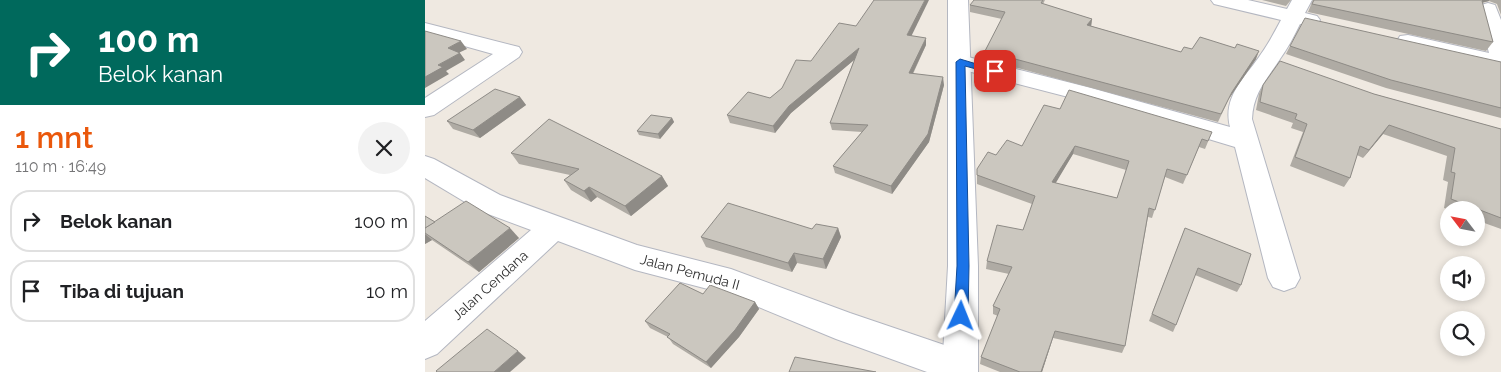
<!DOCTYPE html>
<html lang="id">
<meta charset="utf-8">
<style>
body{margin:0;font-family:Raleway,sans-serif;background:#f2f2f2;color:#202124;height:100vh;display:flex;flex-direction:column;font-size:19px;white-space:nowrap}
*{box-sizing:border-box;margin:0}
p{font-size:16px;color:#757577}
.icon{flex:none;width:28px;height:28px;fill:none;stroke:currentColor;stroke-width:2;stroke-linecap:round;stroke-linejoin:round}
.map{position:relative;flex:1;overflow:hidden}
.sheet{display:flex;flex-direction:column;background:#fff;width:425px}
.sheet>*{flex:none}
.hud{background:#00695c;color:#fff;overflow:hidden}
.needle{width:32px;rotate:302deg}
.tools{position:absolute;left:1015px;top:201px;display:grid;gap:10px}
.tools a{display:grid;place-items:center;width:45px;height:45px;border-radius:50%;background:#fff;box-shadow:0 2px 8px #0003;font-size:25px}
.pin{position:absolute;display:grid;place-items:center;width:42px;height:42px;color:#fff;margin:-21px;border-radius:10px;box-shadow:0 2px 8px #0006}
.me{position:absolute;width:55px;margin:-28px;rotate:2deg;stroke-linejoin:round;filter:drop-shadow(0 0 4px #0008)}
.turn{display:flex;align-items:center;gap:18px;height:105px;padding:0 15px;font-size:22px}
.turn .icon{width:65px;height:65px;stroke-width:2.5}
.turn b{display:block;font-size:35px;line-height:42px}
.round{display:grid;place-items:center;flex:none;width:52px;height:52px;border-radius:26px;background:#f2f2f2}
.overview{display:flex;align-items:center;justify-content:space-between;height:85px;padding:0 15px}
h1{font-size:30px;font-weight:600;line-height:38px;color:#ea580c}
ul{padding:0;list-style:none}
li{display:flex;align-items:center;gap:15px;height:62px;margin:0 10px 8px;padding:0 5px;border:2px solid #e0e0e0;border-radius:20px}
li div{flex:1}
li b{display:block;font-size:19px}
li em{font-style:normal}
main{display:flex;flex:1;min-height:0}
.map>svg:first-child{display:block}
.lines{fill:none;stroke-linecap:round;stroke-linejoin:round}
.minor-casing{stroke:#b4b7c1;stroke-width:2}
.tertiary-casing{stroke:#b4b7c1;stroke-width:2}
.minor{fill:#fff;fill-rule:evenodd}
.tertiary{fill:#fff;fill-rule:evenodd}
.wall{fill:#afaba4;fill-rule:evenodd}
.shaded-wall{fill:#8e8b86}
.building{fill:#cbc7bf;stroke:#8e8b86;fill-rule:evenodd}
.route{fill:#1a73e8;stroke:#114b97}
.labels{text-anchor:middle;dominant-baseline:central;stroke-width:4;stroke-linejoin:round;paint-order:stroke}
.street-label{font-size:14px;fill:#2e2e2e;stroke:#fff}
</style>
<main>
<section class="sheet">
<div class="hud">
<div class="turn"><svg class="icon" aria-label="right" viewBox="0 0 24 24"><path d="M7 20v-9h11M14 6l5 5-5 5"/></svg><div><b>100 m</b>Belok kanan</div></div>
</div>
<div class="overview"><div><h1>1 mnt</h1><p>110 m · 16:49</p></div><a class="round"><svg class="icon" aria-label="close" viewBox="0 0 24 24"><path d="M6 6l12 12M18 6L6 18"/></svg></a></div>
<ul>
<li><svg class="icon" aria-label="right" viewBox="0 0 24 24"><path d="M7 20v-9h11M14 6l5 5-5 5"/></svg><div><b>Belok kanan</b></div><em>100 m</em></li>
<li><svg class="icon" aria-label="arrive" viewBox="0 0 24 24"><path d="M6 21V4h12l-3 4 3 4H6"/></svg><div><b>Tiba di tujuan</b></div><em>10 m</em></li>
</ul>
</section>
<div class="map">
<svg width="1076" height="372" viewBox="0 0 1076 372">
<rect width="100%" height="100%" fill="#efe9e1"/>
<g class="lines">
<defs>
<g id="minor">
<path d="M786 0H823L862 9 867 0H887L880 13 892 16 895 20 892 24 885 26 875 24C869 36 863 48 855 59 842 79 828 93 827 119L875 278 870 287 859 291 848 287 843 278 810 147 651 99 527 67 524 62 527 57 535 55 666 88 805 127C797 96 821 77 836 54 844 43 850 31 856 20L789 4Z"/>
<path d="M1063 3 1070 5 1076 20V70L975 46 972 41 975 36 983 35 1064 53 1053 9 1056 5Z"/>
<path d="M0 23 94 47 97 52 94 57 9 115 0 117V98L68 54 0 35Z"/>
<path d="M0 156 9 159 75 195 212 245 306 269 425 313 534 350 546 355 552 367 549 372H502L411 339 302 294 210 270 133 241 12 354 0 359V321L106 230 55 211 0 178Z"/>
</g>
<path id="tertiary" d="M523 0H543L553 266V372H517L523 266Z"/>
</defs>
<use href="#minor" class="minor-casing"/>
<use href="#tertiary" class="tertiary-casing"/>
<use href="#minor" class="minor"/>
<use href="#tertiary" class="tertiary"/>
</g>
<g class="wall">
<path d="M620 0 618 4 667 19 666 26 756 52 767 49 831 59 803 100 793 122 559 59 560 51 577 19 545 12V5Z"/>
<path d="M837 0H866L861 6Z"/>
<path d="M888 0H1076V15L1072 4 1064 1 1057 3 1068 42 1061 51 883 12Z"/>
<path d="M486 36 501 45 488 74 519 85 504 142 467 194 410 173 408 166 437 132 407 130 405 123 429 60 366 113 350 133 305 123 302 115 345 98 357 88 386 61Z"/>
<path d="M865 46 1076 62V118L961 88 861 54Z"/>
<path d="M838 85 949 94 1076 129V229L1051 220V210H1025L1019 208 1023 182 1018 180 1022 156 958 134 938 158 932 155 925 178 919 187 865 166 878 132 866 128 868 123 831 110 834 94Z"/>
<path d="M95 97 101 105 55 138 28 129 22 121Z"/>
<path d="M635 109 787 132 780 149 774 147 758 184 740 177 727 218 723 217 700 346 697 353 628 338 617 372H575L555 364 556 357 573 316 568 314V306L584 274 561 269 562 261 598 230 607 204 552 184V169L571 155 597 146ZM648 154 701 170 692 198 630 183Z"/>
<path d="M247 118 249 122 235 139 214 135 212 131Z"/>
<path d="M86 153 237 176 243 186 206 216 172 197 166 202 146 190 139 180 145 175 94 164Z"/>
<path d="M0 216 10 222 94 238 54 272 7 240 0 244Z"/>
<path d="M413 228 416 237 401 269 372 263 367 272 281 247 276 237Z"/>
<path d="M760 228 816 285 812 292 770 275 751 325 748 332 724 321Z"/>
<path d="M278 294 330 302 334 309 314 337 286 368 248 344 243 337 225 328 220 321Z"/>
</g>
<g class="shaded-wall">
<path d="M500 0H504L483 43 482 35Z"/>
<path d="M1058 0H1064V1L1055 3Z"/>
<path d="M667 19 666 27 662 25Z"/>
<path d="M501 38V45L484 81V73Z"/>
<path d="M36 41 42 49 29 55 23 48Z"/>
<path d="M434 48 435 55 366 113 350 133 348 126 364 106Z"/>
<path d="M834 51 831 59 803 100 793 122 807 92Z"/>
<path d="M35 53 40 60 21 71 24 74 0 88V77L13 65Z"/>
<path d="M518 77 519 85 504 142 467 194 466 186Z"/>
<path d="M95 97 101 105 55 138 48 130Z"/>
<path d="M247 118 249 122 235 139 233 134Z"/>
<path d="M964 125 958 134 938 158 944 150Z"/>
<path d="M650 146 648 154 626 191 627 182Z"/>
<path d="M237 176 243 186 206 216 200 206Z"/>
<path d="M164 187 172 197 166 202 159 191Z"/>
<path d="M85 228 94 238 54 272 43 262Z"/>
<path d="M413 228 416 237 401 269 398 259Z"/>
<path d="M0 234 7 240 0 244Z"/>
<path d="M369 253 372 263 367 272 363 263Z"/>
<path d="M330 302 334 309 314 337 286 368 281 362Z"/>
<path d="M630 331 617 372H616Z"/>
<path d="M93 351 101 358 85 372H69Z"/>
</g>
<g class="building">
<path d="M449 0H500L482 35 501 38 484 73 518 77 503 134 466 186 408 166 443 125 405 123 434 48 364 106 348 126 302 115 323 92 345 98 357 88 371 60 386 61 414 23 431 26Z"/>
<path d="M549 0H618L616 3 667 19 662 25 756 52 759 47 767 49 775 37 810 48 812 44 834 51 807 92 796 114 560 51 580 12 545 5Z"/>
<path d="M889 0H1058L1057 1 1068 42 887 4Z"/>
<path d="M880 18 1076 62V108L966 80 865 46Z"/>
<path d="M0 31 36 41 23 48 35 53 13 65 18 67 0 77Z"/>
<path d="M855 61 949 94 1076 129V218L1026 199 1030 173 1026 172 1030 148 964 125 944 150 935 146 925 178 870 157 882 124 870 119 872 114 835 102 838 85Z"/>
<path d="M70 89 95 97 48 130 22 121Z"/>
<path d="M644 90 787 132 783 141 777 139 762 175 742 169 730 210 724 208 700 346 630 331 616 372H595L556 357 575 309 568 306 587 267 562 261 572 225 598 230 610 196 552 175V169L563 152 571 155 582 140 597 146 619 105 635 109ZM650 146 704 161 692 198 627 182Z"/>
<path d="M226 115 247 118 233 134 212 131Z"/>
<path d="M124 119 237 176 200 206 164 187 159 191 139 180 154 169 86 153Z"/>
<path d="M41 201 85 228 43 262 0 233V228Z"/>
<path d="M303 203 387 229 391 224 413 228 398 259 369 253 363 263 276 237Z"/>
<path d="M0 216 10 222 0 228Z"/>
<path d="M760 228 826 254 816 285 773 268 751 325 727 314Z"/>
<path d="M255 283 278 294 285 285 330 302 310 330 281 362 242 337 245 334 220 321Z"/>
<path d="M62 329 93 351 69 372H12L11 371Z"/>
<path d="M370 357 451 372H364Z"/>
</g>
<path class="route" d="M535 59 575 71 570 74 540 66 544 266 543 316 541 321 536 322 531 321 529 316 532 266 531 62Z"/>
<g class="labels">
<g class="street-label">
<text transform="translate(265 272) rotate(15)">Jalan Pemuda II</text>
<text transform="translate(65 285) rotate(-42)">Jalan Cendana</text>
</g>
</g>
</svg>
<div class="tools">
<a><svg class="needle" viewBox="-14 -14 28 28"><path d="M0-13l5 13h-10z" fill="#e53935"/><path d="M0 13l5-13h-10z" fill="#757577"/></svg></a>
<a><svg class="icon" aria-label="sound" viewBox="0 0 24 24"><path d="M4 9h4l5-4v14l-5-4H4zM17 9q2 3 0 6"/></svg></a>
<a><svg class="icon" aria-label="search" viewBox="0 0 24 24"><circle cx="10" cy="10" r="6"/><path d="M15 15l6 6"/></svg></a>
</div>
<div class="pin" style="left:570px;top:71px;background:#d93025"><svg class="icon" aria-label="arrive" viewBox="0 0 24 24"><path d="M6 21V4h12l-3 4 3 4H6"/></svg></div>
<svg class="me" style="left:536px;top:316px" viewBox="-20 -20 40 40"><path d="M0-17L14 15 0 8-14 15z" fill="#1a73e8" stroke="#fff" stroke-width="4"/></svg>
</div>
</main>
